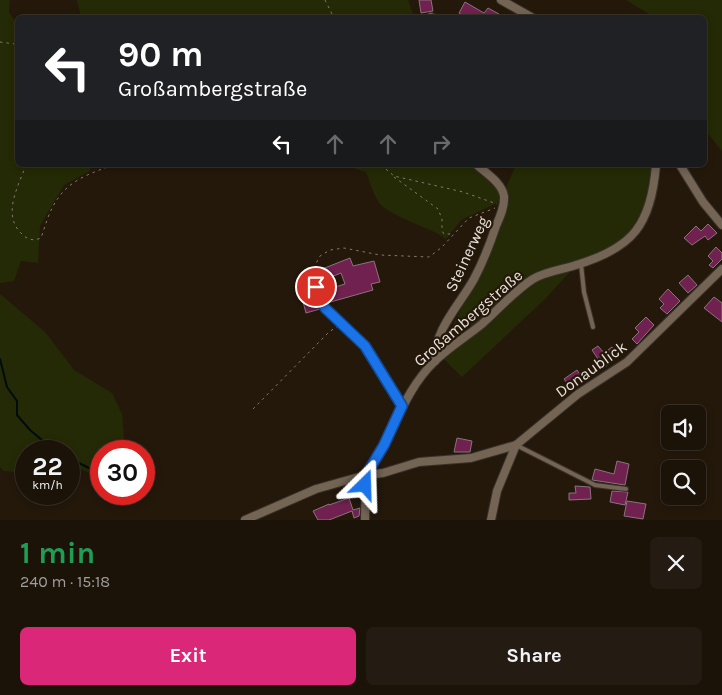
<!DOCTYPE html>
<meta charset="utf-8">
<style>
body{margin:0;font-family:Karla,sans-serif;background:#241b12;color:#f1f3f6;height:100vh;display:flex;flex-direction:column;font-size:19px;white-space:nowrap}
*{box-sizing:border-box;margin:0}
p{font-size:16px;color:#a09e9c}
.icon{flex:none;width:28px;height:28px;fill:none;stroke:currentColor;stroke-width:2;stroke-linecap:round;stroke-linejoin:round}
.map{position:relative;height:520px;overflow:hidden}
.drawer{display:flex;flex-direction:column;background:#1b1208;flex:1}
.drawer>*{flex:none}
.hud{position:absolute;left:15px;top:15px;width:692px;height:152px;border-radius:8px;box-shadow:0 2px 8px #0003,0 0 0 1px #393229;background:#202124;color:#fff;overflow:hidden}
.tools{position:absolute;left:661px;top:405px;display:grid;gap:10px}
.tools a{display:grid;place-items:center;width:45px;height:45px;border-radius:8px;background:#1b1208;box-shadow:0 2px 8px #0003,0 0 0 1px #393229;font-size:25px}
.speed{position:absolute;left:15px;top:440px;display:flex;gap:10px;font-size:25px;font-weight:700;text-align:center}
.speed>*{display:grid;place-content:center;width:65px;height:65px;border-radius:50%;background:#1b1208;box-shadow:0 2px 8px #0003,0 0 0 1px #393229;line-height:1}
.speed small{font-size:12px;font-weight:400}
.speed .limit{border:8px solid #d22;background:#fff;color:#111}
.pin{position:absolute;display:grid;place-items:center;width:42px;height:42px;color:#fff;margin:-21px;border:2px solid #fff;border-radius:50%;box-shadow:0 1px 5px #0007}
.me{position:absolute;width:55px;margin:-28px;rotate:22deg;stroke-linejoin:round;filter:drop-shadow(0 0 4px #0008)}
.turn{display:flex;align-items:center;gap:18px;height:105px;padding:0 20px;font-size:22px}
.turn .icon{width:65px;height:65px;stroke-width:2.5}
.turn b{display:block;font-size:35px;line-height:42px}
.lanes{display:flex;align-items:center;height:48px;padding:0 20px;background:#0003;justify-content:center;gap:25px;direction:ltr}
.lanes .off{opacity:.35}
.round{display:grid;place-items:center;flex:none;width:52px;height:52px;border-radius:8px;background:#241b12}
.head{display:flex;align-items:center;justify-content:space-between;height:85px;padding:0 20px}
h1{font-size:30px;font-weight:700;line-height:38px;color:#1e9e55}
.button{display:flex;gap:10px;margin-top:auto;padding:10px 20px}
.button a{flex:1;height:58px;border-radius:8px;background:#db2777;color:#fff;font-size:20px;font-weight:700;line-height:58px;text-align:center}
.button a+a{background:#241b12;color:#f1f3f6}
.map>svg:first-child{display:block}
.green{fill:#242a05}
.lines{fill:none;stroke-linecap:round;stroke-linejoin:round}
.stream{stroke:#000c10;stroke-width:2}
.building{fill:#712150;stroke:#89737d}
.lane-casing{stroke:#39312c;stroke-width:6}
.street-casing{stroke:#39312c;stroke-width:10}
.path{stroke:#847a6f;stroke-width:1;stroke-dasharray:2.5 4;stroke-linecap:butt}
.lane{stroke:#736454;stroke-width:4}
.street{stroke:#736454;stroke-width:8}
.route-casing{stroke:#114b97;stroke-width:12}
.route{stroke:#1a73e8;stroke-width:9}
.labels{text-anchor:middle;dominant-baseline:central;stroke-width:4.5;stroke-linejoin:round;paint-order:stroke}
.street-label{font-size:16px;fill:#ebe3da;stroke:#24180b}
</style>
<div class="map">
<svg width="722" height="520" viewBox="0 0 722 520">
<rect width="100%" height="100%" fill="#24180b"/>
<g class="green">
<path d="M0 0H10L9 12 17 25 18 165H91L90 171 64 185 40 226 38 263 21 261 14 281 0 283Z"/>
<path d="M77 0H408L414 17H81Z"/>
<path d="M626 0H722V151L705 130V18L654 17Z"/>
<path d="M344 165H478L499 192V202L461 220 446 239C431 227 386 216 378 201 373 193 370 182 366 172Z"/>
<path d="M516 165H653L646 206 639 220 629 232 617 243 604 251 582 259 545 299 462 377 439 354 499 230 507 209V185Z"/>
<path d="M0 294 45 332 74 370 112 393 122 414 125 451H101V477L69 465V451H33L28 449 14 472 4 471 0 467Z"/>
</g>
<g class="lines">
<g class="stream">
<path d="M0 359 7 387 17 401V415L30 430 55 451"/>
<path d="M69 458 101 474"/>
</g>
</g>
<g class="building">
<path d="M419 0H431L433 11 421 13Z"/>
<path d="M465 2 484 13 488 8 499 14 497 18H467L459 13Z"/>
<path d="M708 224 717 233 708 240 705 236 692 245 684 238 696 226 701 231Z"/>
<path d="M716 247 722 253V259L713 268 709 265 713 261 708 256Z"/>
<path d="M350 258 353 266 374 261 380 282 371 284 373 290 327 303 322 291 345 284 341 273 321 281 317 271Z"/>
<path d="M688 275 697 285 688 293 679 283Z"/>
<path d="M668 289 680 301 667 314 660 308 664 304 659 299Z"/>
<path d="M315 294 320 309 306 313 302 298Z"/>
<path d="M714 297 722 303V322L704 308Z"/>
<path d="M646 317 654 325 637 344 632 339 639 332 635 328Z"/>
<path d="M598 346 604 353 612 347 618 355 604 368 592 350Z"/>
<path d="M577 370 584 380 571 388 564 379Z"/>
<path d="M457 438 472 441 470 452H454Z"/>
<path d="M617 461 629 464 625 485 592 480 595 469 614 474Z"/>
<path d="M575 486 590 487 591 499 569 500V493H576Z"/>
<path d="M612 491 628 492 625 505 610 502Z"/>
<path d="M349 498 353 510 360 508 359 516 354 518 352 511 329 520H318L313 511 329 504V505Z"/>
<path d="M627 501 646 504 643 519 624 516Z"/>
</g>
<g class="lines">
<defs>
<g id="lane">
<path d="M581 264 584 292 593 327"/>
<path d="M316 287 325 308 365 346 402 406"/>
<path d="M516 445 595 485 626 489"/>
</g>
<g id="street">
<path d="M501 0 533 18"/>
<path d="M431 17 433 18"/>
<path d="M680 165 703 202 722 225"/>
<path d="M435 361C433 331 461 303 474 279 483 262 490 244 496 226 500 217 505 206 504 196 502 183 486 173 477 165"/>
<path d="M366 475C393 439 401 394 434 362 448 348 466 337 482 324 498 310 514 291 533 279 547 271 562 270 576 265 633 248 651 225 656 165"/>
<path d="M245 520 316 489 366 475 383 473 419 462 471 458 516 445"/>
<path d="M365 520 366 475"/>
<path d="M491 520 497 491 516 445 578 394 627 362 722 269"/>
</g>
</defs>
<use href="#lane" class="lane-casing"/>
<use href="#street" class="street-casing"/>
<g class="path">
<path d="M325 0 334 18"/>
<path d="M0 42 15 44 18 48"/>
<path d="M26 165C18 187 1 216 23 235 28 240 34 241 41 238 43 232 45 226 47 220 60 184 80 177 113 165"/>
<path d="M381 165 394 176 463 192 497 204"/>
<path d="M394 177 438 209 442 219V231L444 234H452"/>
<path d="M314 281 313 269 320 256 330 250 344 248 380 255 429 257 441 248 469 218 495 208"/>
<path d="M253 409 329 332 338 326"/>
</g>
<use href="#lane" class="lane"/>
<use href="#street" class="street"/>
</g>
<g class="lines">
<defs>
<path id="route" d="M316 287 325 308 365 346 402 406 384 445 366 475 365 485"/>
</defs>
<use href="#route" class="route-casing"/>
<use href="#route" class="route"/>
</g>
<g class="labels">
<g class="street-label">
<text transform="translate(467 254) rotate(-65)">Steinerweg</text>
<text transform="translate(468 318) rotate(-41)">Großambergstraße</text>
<text transform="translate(591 369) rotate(-36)">Donaublick</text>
</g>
</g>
</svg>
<div class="tools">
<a><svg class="icon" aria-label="sound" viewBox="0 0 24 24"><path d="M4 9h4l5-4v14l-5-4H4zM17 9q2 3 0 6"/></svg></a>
<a><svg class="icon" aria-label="search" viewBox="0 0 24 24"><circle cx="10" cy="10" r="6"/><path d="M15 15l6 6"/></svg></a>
</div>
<div class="speed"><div>22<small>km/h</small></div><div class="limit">30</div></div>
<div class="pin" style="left:316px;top:287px;background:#d93025"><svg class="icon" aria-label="arrive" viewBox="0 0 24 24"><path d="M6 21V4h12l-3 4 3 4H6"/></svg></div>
<svg class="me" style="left:365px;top:485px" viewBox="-20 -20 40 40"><path d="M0-17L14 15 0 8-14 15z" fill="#1a73e8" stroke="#fff" stroke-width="4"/></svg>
<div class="hud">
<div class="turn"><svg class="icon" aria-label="left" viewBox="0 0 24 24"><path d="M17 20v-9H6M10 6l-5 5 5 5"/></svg><div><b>90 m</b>Großambergstraße</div></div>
<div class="lanes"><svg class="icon" aria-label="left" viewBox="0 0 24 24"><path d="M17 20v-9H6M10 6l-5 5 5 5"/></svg><svg class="icon off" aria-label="ahead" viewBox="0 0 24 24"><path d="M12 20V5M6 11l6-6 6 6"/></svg><svg class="icon off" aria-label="ahead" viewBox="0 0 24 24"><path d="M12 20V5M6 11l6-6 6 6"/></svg><svg class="icon off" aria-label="right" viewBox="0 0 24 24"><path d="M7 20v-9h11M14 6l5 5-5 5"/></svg></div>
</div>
</div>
<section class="drawer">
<div class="head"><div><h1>1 min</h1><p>240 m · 15:18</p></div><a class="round"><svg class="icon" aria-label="close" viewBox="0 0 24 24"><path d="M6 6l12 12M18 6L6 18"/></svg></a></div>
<div class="button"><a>Exit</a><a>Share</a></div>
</section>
